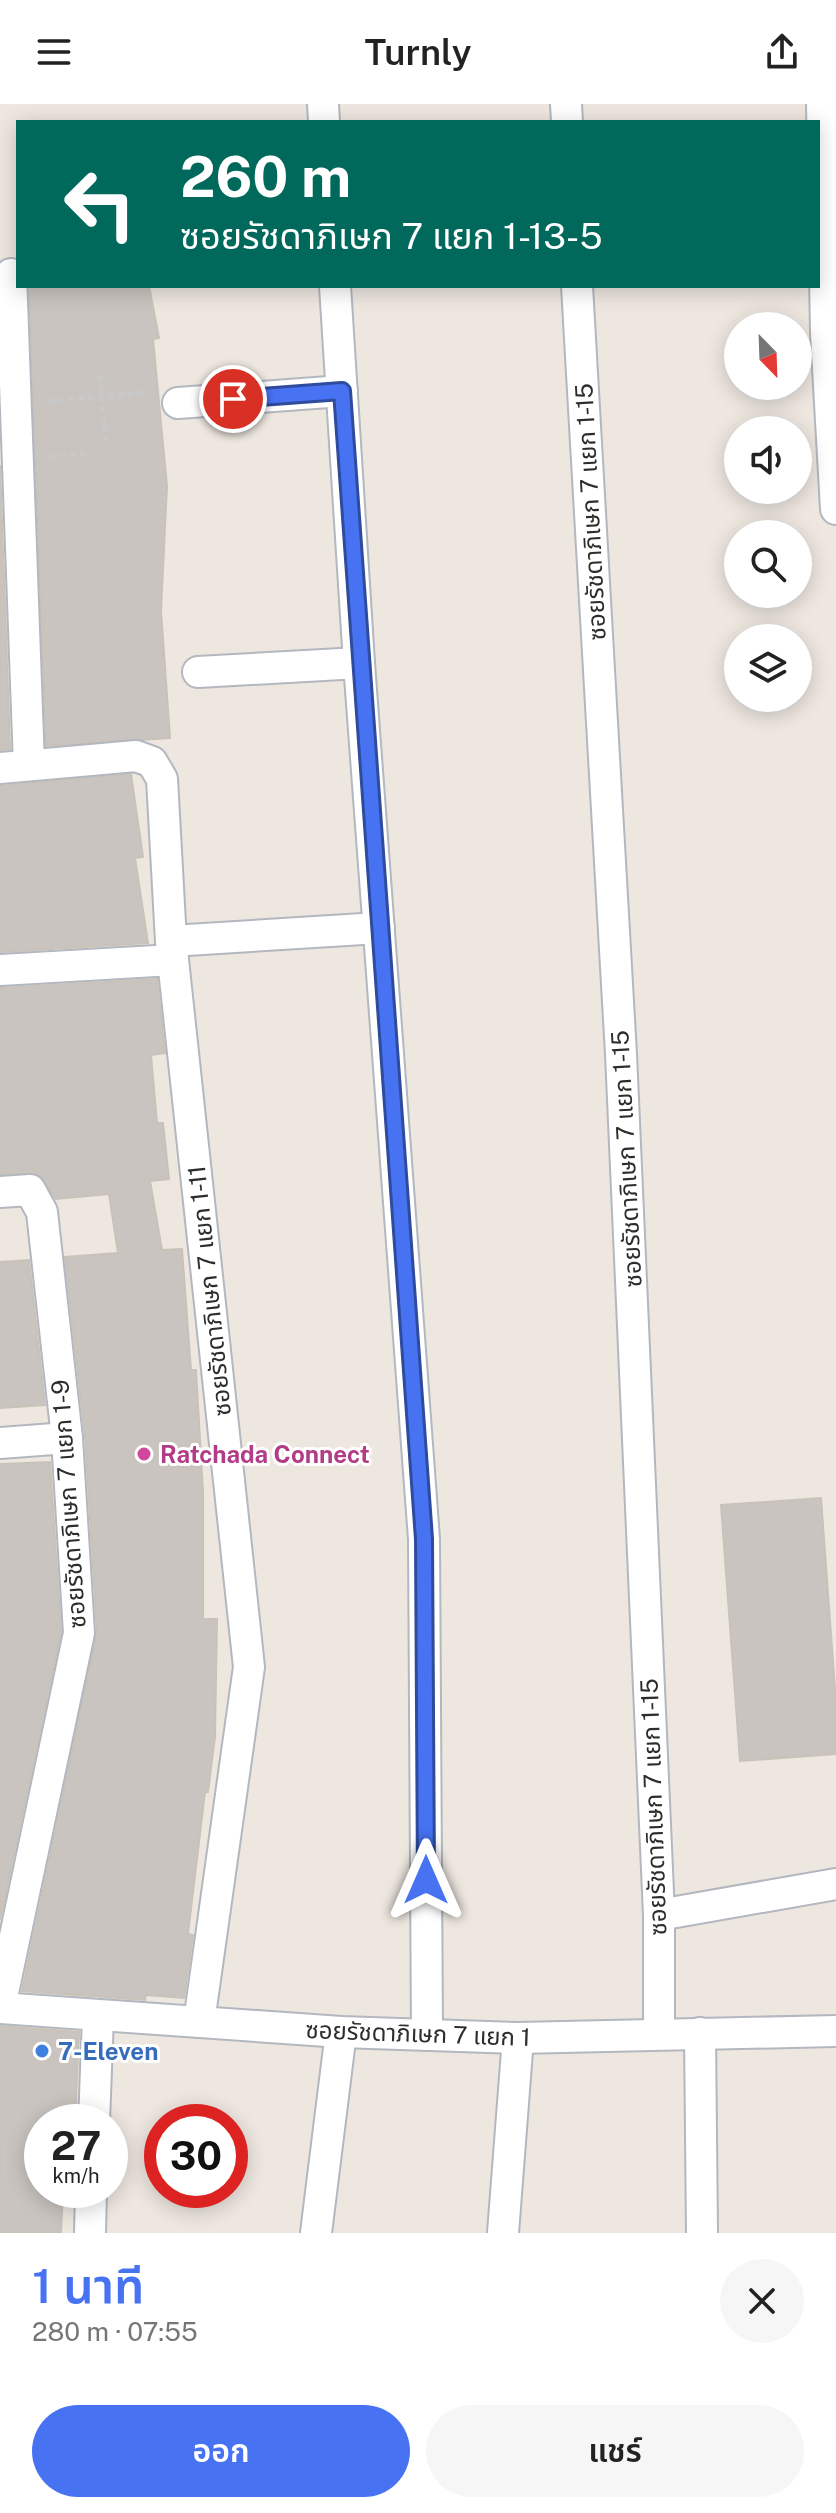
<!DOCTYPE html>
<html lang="th">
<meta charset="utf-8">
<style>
body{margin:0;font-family:"Public Sans","Noto Sans Thai",sans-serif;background:#f6f6f6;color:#222;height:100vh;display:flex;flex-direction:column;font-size:30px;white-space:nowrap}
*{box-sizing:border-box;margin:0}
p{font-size:26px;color:#767676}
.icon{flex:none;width:44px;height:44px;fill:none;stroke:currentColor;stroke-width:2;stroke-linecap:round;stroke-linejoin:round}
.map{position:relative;height:2129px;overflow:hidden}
.side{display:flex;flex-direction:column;background:#fff;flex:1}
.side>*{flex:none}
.top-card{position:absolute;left:16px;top:16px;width:804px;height:168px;border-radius:0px;box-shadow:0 4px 20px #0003;background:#00695c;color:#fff;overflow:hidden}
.needle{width:52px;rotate:157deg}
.tools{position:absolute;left:724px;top:208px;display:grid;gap:16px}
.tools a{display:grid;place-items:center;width:88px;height:88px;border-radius:50%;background:#fff;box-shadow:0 4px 20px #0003;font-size:40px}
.speed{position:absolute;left:24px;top:2000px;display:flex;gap:16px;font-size:40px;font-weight:700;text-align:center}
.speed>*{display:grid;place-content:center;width:104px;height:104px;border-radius:50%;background:#fff;box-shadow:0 4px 20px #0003;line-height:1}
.speed small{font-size:20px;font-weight:400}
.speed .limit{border:12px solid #d22;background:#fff;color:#111}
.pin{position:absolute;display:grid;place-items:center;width:68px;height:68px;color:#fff;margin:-34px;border:4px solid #fff;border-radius:50%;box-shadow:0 2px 8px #0007}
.me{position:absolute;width:88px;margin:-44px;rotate:0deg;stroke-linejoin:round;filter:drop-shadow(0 0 6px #0008)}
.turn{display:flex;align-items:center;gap:28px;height:168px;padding:0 32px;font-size:36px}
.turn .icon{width:104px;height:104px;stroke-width:2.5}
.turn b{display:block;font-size:56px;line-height:68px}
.round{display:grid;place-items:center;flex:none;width:84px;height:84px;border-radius:42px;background:#f6f6f6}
.summary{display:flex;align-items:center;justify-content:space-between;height:136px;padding:0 32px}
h1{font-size:48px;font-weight:600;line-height:60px;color:#4773f3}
.cta{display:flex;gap:16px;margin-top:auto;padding:16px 32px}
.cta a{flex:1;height:92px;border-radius:48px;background:#4773f3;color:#fff;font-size:32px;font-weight:600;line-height:92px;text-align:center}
.cta a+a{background:#f6f6f6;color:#222}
header{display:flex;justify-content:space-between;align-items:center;height:104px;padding:0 32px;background:#fff;font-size:36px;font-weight:600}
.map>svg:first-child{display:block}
.building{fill:#c9c4bf;stroke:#c9c2b9;stroke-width:2}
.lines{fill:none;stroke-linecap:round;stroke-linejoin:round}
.street-casing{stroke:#b3b7bf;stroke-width:34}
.path{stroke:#c8c8c8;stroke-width:5;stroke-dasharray:6 4;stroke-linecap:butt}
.street{stroke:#fff;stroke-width:30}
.route-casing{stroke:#2e4b9e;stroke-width:20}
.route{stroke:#4773f3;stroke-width:14}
.hotel-dot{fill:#d1479c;stroke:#fff;stroke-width:3}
.shop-dot{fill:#3f7fe0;stroke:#fff;stroke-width:3}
.labels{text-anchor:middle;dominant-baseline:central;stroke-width:6;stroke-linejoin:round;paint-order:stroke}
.street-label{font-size:24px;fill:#2d2d2d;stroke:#fff}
.hotel-label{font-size:24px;font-weight:bold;fill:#b23c85;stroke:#fff;text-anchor:start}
.shop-label{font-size:24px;font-weight:bold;fill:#366cbe;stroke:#fff;text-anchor:start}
</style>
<header><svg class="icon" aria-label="menu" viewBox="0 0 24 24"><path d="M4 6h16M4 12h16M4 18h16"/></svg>Turnly<svg class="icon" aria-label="share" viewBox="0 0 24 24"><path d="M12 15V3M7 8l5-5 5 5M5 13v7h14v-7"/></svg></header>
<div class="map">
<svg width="836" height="2129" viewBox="0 0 836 2129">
<rect width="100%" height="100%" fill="#eee7e0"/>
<g class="building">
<path d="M29 182H149L159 234 153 235 167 382 161 506 170 634 46 642Z"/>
<path d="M0 361 10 645 0 646Z"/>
<path d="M131 670 143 753 135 754 148 839 0 848V682Z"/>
<path d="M157 875 165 949 151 951 157 1019H163L169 1075 150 1077 162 1146 182 1145 191 1266H196L203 1388V1515H217L215 1633 208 1688H205L188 1830 193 1831 184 1894 146 1891 145 1896 22 1887 97 1528 85 1332 65 1153 118 1149 109 1090 56 1095 38 1070H0V884Z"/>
<path d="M29 1156 45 1301 0 1304V1158Z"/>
<path d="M50 1358 61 1528 0 1816V1360Z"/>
<path d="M821 1394 836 1599V1650L740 1657 721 1401Z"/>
<path d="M0 1922 79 1928 75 2018H42V2086H63L61 2129H0Z"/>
</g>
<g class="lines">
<defs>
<g id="street">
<path d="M323 0 324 18"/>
<path d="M566 0 567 18"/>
<path d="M822 0 826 229 836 405"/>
<path d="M11 170 29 661"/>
<path d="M335 182 359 559 424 1435 427 1931"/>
<path d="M577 182 621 950 659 1811V1929"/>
<path d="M178 299 342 287"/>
<path d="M198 568 359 559"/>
<path d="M0 664 136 652 152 658 162 675 171 837 249 1563 199 1918"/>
<path d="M171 837 379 824"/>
<path d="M0 866 173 856"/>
<path d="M0 1088 30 1086 42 1108 67 1334 79 1529 0 1903"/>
<path d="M0 1339 67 1334"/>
<path d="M659 1811 836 1780"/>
<path d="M0 1904 341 1928 518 1934 836 1927"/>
<path d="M700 1929 702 2129"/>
<path d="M94 2018 98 1913"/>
<path d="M90 2129 91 2086"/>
<path d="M316 2129 341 1928"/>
<path d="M503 2129 518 1934"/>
</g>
</defs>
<use href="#street" class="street-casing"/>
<g class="path">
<path d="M100 272 106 341"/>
<path d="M48 297 145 288"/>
<path d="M50 353 89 349"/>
</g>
<use href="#street" class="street"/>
</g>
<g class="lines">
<defs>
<path id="route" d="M233 295 342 287 424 1435 426 1776"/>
</defs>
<use href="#route" class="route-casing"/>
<use href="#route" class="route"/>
</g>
<circle class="hotel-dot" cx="144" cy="1350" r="8"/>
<circle class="shop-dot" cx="42" cy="1947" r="8"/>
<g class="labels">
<g class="street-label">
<text transform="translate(590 408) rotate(-93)">ซอยรัชดาภิเษก 7 แยก 1-15</text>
<text transform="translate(626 1055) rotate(-93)">ซอยรัชดาภิเษก 7 แยก 1-15</text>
<text transform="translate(209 1187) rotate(-96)">ซอยรัชดาภิเษก 7 แยก 1-11</text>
<text transform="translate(68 1400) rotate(-94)">ซอยรัชดาภิเษก 7 แยก 1-9</text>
<text transform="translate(653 1703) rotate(-92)">ซอยรัชดาภิเษก 7 แยก 1-15</text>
<text transform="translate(418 1929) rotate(2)">ซอยรัชดาภิเษก 7 แยก 1</text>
</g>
<g class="hotel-label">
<text x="160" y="1350">Ratchada Connect</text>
</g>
<g class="shop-label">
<text x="58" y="1947">7-Eleven</text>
</g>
</g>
</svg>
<div class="tools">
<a><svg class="needle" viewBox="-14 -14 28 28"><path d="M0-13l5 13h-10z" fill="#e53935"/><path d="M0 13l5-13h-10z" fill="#767676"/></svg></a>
<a><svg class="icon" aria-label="sound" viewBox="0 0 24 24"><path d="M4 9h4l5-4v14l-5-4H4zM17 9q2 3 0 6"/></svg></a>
<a><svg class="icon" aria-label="search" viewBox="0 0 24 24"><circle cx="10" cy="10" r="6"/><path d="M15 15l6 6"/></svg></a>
<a><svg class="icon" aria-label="layers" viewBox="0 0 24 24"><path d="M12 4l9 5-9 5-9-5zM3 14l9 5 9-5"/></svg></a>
</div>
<div class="speed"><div>27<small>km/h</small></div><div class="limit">30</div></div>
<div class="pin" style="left:233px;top:295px;background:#d93025"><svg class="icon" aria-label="arrive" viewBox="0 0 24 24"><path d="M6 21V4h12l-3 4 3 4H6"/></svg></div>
<svg class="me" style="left:426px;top:1776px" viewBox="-20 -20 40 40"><path d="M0-17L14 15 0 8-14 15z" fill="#4773f3" stroke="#fff" stroke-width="4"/></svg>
<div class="top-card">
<div class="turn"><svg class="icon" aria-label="left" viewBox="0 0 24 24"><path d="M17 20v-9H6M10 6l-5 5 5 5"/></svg><div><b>260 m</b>ซอยรัชดาภิเษก 7 แยก 1-13-5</div></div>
</div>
</div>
<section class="side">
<div class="summary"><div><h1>1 นาที</h1><p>280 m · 07:55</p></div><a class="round"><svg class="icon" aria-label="close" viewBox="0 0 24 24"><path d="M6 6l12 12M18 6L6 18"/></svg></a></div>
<div class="cta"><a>ออก</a><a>แชร์</a></div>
</section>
